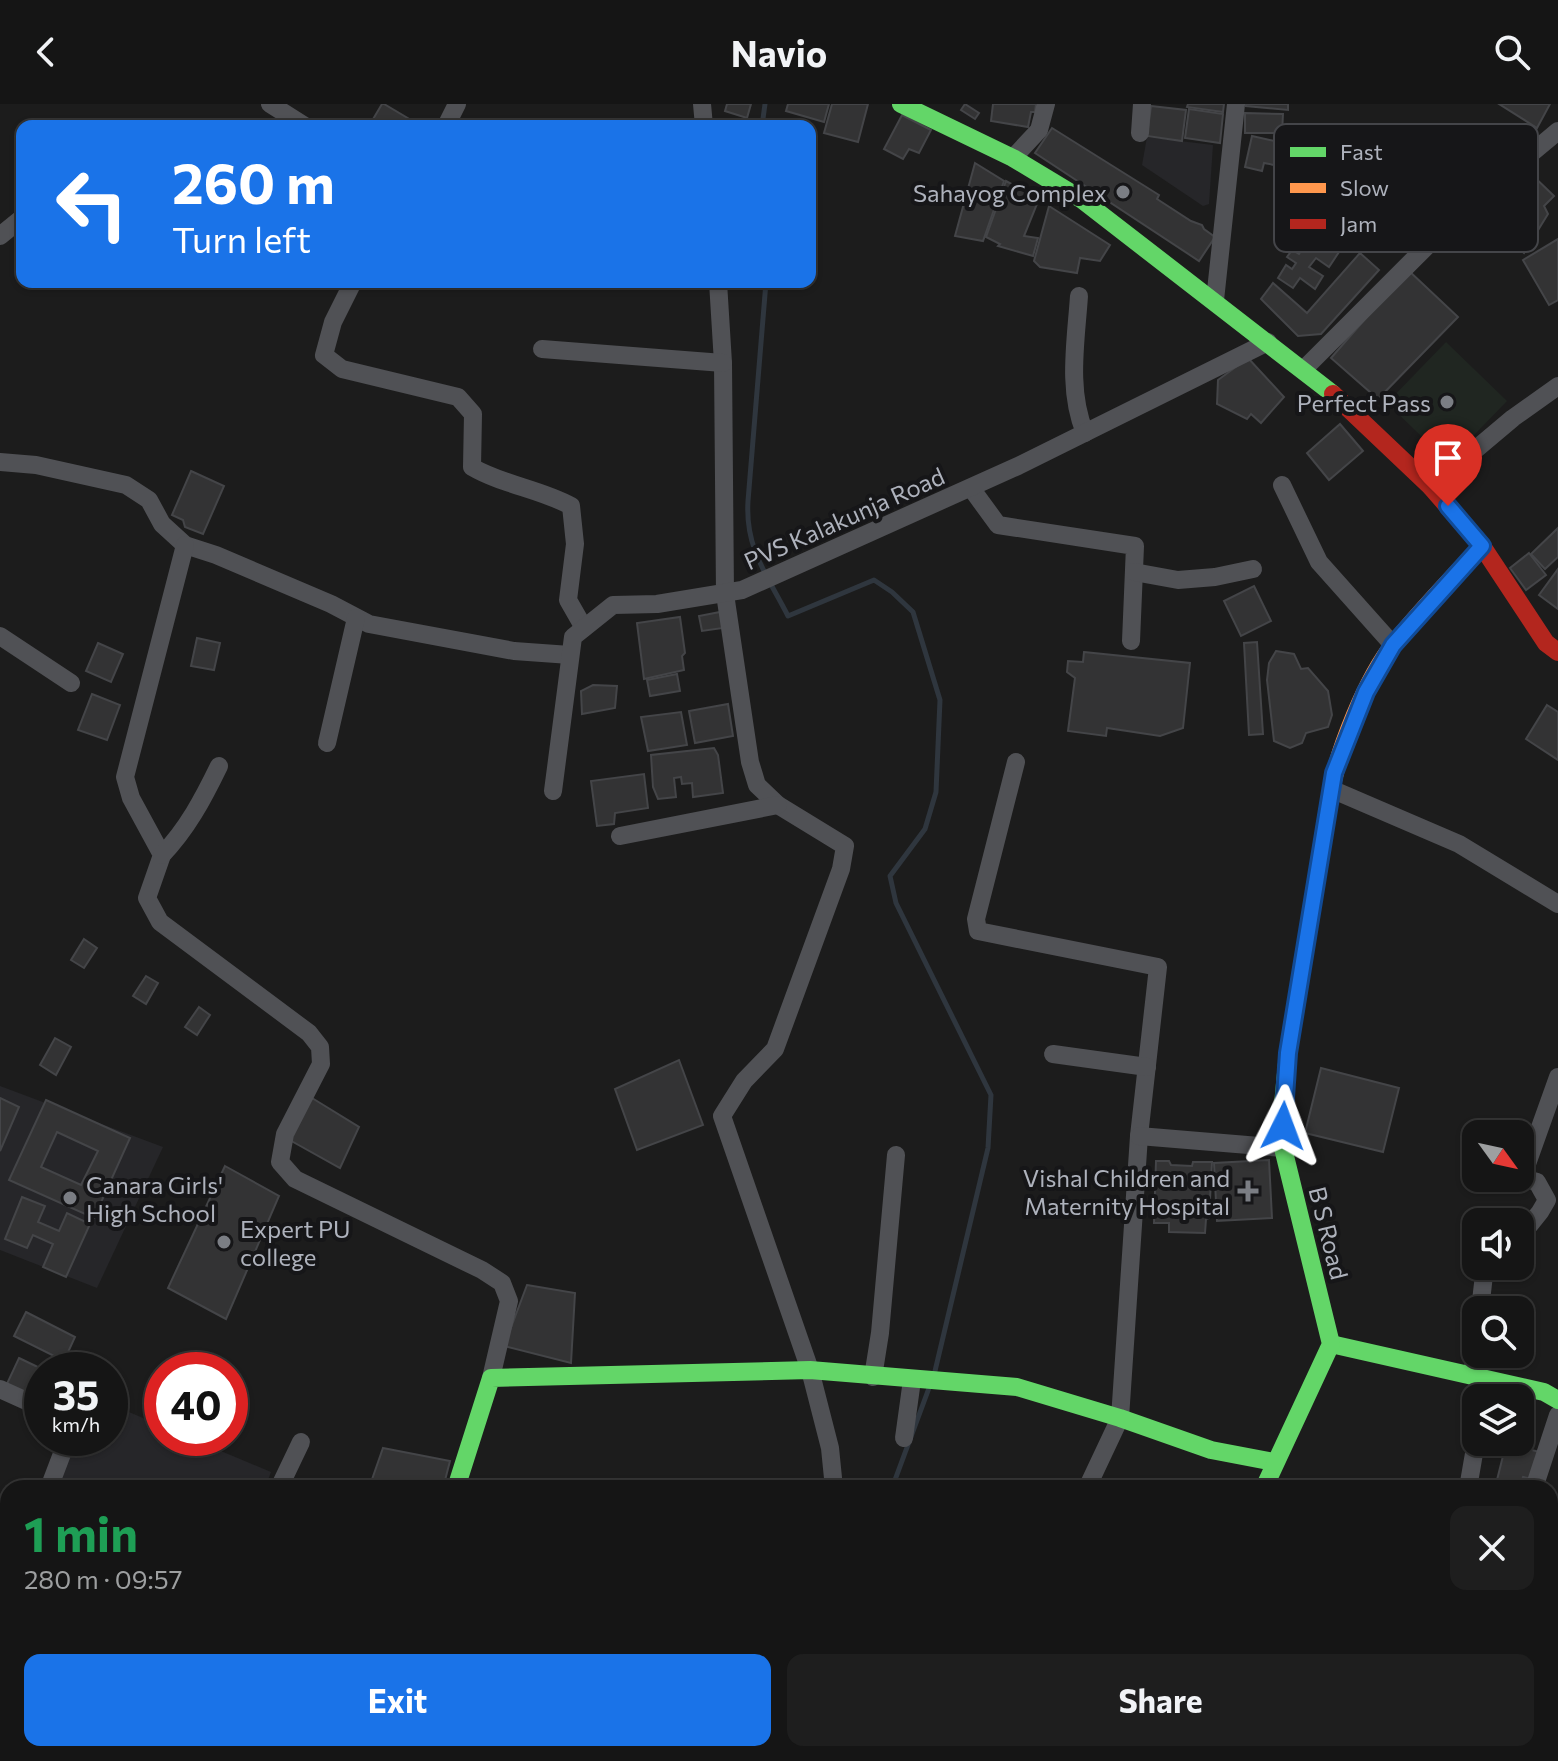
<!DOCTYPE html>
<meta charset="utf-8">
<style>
body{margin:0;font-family:Commissioner,sans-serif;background:#1e1e1e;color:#f1f3f6;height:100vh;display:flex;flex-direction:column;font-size:30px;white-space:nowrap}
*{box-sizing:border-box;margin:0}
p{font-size:26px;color:#9d9fa0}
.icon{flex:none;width:44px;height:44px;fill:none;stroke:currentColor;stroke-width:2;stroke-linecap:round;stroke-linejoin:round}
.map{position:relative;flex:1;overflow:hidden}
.side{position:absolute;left:0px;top:1376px;width:1558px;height:282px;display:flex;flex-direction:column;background:#151515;border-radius:24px 24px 0 0;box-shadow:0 2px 6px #0004,0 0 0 2px #343434}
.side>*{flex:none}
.banner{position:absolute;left:16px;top:16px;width:800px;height:168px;border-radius:16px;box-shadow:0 2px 6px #0004,0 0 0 2px #343434;background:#1a73e8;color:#fff;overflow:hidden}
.needle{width:52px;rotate:123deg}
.controls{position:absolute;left:1462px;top:1016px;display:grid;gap:16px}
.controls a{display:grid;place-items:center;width:72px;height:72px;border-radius:16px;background:#151515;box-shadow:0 2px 6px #0004,0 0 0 2px #343434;font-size:40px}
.speed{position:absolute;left:24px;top:1248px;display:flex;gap:16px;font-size:40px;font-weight:700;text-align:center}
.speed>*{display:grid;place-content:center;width:104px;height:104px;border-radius:50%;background:#151515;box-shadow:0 2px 6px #0004,0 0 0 2px #343434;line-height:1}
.speed small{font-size:20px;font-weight:400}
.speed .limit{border:12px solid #d22;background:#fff;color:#111}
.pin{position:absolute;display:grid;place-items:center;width:68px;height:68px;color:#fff;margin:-82px -34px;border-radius:50% 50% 50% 0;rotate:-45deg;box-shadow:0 0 8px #0007}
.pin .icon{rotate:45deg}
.me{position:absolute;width:88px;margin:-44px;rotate:3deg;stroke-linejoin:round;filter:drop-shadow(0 0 6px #0008)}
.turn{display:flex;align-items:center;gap:28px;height:168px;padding:0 24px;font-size:36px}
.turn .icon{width:104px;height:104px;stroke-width:2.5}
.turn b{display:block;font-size:56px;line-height:68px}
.round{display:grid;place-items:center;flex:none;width:84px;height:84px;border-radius:16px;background:#1e1e1e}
.overview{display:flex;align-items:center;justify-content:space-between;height:136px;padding:0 24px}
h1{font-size:48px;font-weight:700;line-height:60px;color:#1e9e55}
.primary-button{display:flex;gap:16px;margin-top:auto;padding:16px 24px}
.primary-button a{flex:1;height:92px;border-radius:16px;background:#1a73e8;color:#fff;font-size:32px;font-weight:700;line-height:92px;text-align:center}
.primary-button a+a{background:#1e1e1e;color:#f1f3f6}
header{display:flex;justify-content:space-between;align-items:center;height:104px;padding:0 24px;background:#151515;font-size:36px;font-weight:700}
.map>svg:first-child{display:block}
.built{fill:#262629}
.grass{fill:#202621}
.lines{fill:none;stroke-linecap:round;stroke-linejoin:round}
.stream{stroke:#2f363e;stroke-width:5}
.building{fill:#333334;stroke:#444548;stroke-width:2;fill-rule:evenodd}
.street{stroke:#505155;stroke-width:18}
.fast{stroke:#63d668;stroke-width:18}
.slow{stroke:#ff974d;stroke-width:18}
.jam{stroke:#b3261e;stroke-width:18}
.route-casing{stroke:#114b97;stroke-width:20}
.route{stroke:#1a73e8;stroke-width:14}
.poi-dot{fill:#7b7e84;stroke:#161618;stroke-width:3}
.labels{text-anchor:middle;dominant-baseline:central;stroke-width:8;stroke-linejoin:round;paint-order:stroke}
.poi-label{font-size:24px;fill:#aeb2bc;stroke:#161618;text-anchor:end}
.street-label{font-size:24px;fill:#aeb2bc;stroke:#161618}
.key{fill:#161618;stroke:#444549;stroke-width:2}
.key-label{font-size:22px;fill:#aeb2bc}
</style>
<header><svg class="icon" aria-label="back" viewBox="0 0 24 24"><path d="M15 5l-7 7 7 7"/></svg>Navio<svg class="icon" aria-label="search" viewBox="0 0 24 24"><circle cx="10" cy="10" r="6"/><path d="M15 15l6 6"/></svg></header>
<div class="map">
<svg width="1558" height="1657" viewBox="0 0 1558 1657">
<rect width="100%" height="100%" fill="#1c1c1c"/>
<g class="built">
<path d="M1147 33 1213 41 1209 100 1203 102 1142 61Z"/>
<path d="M0 982 163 1043 97 1184 0 1146Z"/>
<path d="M110 1300 162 1322V1334H190L271 1368 265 1384H40L70 1334H110Z"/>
</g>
<path class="grass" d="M1446 238 1507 297 1448 358 1387 299Z"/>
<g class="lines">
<g class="stream">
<path d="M762 22 765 0"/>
<path d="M766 178 748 397C745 444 767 471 788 512L874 476 892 488 913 508 940 596 936 688 925 725 890 772 896 799 991 991 988 1044 935 1267"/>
<path d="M892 1384 929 1284"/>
<path d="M871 1650 882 1657"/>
</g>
</g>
<g class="building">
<path d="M382 0H384L421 22H369Z"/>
<path d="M727 0H751L747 14 725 7Z"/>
<path d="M788 0H829L824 18 786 7Z"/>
<path d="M832 0H868L858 38 824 29Z"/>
<path d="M965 0 979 9 975 15 961 6Z"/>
<path d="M993 0H1036L1035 8H1031L1028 23 991 17Z"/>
<path d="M1188 0H1224L1223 8 1187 3Z"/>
<path d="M1246 0H1288V6L1246 2Z"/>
<path d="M1499 0H1550L1537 24Z"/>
<path d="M1151 2 1186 6 1182 37 1147 32Z"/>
<path d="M1189 5 1223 10 1220 39 1185 34Z"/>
<path d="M1245 9 1283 10 1282 29H1245Z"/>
<path d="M902 11 931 26 919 49 909 45 903 55 884 45Z"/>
<path d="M1052 24 1159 91 1157 95 1191 117 1202 121 1204 125 1215 133 1199 157 1035 49Z"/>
<path d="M1252 32 1279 38 1274 61 1264 59 1262 67 1245 63Z"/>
<path d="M975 59 1004 77 983 137 955 132Z"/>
<path d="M1524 63 1554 92 1544 102 1548 110 1524 149 1504 132 1487 103Z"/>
<path d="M1006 77 1039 95 1024 132 1038 134 1033 152 998 142 1000 140 986 133Z"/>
<path d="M1049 102 1110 141 1100 157 1080 154 1077 169 1040 163 1034 157Z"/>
<path d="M1300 122 1339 148 1329 163 1316 154 1309 163 1323 172 1315 185 1300 174 1293 184 1278 174 1286 161 1292 165 1296 159 1287 153 1292 146 1299 150 1304 142 1292 134Z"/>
<path d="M1558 135V196L1549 201 1523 156Z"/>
<path d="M1360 149 1379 166 1321 230 1298 232 1261 195 1273 179 1307 209Z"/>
<path d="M1408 166 1458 213 1378 295 1331 254Z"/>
<path d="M1248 254 1284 293 1261 319 1251 310 1247 315 1217 300 1218 276Z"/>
<path d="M1340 320 1363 347 1329 376 1307 349Z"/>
<path d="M191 367 224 382 203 430 185 423 183 416 172 411Z"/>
<path d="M1558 424V453L1545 465 1531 450Z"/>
<path d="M1529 449 1546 471 1526 486 1510 464Z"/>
<path d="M1558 465V505L1539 491Z"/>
<path d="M1254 482 1271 517 1241 532 1224 497Z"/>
<path d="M720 508 723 524 702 527 699 512Z"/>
<path d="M680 513 685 549 682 552 684 566 644 575 637 519Z"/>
<path d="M197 534 220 539 214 566 191 562Z"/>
<path d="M1257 538 1263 630 1249 631 1244 539Z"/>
<path d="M98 539 123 550 111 578 86 567Z"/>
<path d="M1276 547 1294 550 1301 565 1308 564 1328 587 1332 611 1328 623 1306 629 1302 639 1290 644 1274 637 1267 576 1269 559Z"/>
<path d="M1084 548 1190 559 1183 624 1160 632 1107 624 1106 632 1068 627 1075 574 1067 568 1068 557 1083 558Z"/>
<path d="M677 570 680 587 650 592 647 576Z"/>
<path d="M593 581 617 582 615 604 582 610 581 587Z"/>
<path d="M92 590 120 601 107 636 78 626Z"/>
<path d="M728 600 733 632 695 639 689 607Z"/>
<path d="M1547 601 1558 608V656L1526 635Z"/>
<path d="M681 608 687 641 648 647 641 613Z"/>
<path d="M714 644 718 651 723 689 693 693 692 679 682 680 681 673 674 674 676 693 658 695 653 683 651 651Z"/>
<path d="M644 670 648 704 615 709 614 720 597 722 591 677Z"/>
<path d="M84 835 97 844 84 864 71 856Z"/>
<path d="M146 872 158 879 146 900 133 892Z"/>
<path d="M199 903 210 911 197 931 185 923Z"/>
<path d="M55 934 71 943 56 971 40 961Z"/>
<path d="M679 956 703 1021 637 1046 615 985Z"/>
<path d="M1321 964 1399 984 1383 1048 1305 1029Z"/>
<path d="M0 994 19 1003 0 1047Z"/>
<path d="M312 994 359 1023 340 1064 286 1034Z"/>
<path d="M46 996 130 1034 94 1114 9 1076ZM57 1028 98 1047 81 1081 41 1063Z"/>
<path d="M1269 1056 1272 1114 1217 1117 1214 1059Z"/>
<path d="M1156 1057H1169L1171 1061 1192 1062 1193 1058H1212L1209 1114 1206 1115 1205 1129 1169 1128V1119H1154Z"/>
<path d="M225 1062 279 1092 226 1215 168 1184Z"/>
<path d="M22 1093 45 1102 38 1118 59 1127 67 1109 90 1120 66 1173 43 1163 53 1140 33 1131 27 1144 5 1135Z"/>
<path d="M527 1181 575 1189 571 1259 504 1242Z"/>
<path d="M26 1208 75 1233 64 1257 14 1232Z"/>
<path d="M19 1254 44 1266H42V1302L5 1284Z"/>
<path d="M1506 1340 1540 1348 1533 1375 1523 1373 1520 1384H1492L1493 1379 1496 1380Z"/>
<path d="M383 1344 450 1357 443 1384H369Z"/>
<path d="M0 1591 8 1595V1650H69L66 1657H7L0 1654Z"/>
<path d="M1240 1650H1265L1255 1657Z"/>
<path d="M1392 1650H1427L1423 1657H1404Z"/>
</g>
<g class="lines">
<g class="street">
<path d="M270 0 305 22"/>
<path d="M702 0 704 22"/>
<path d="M446 22 457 0"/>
<path d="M1140 29 1142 0"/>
<path d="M1013 54 1039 26 1046 0"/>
<path d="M0 132 22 114"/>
<path d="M353 178 333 218 324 251 342 265 458 293 473 310 472 363C503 381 540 385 571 402L575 440 568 496 584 524"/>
<path d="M718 178 723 259 725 490 750 658 757 681 778 701 845 742 841 765 775 945 744 977 722 1012 810 1266 830 1344 834 1384"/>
<path d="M1079 192C1076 237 1067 286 1085 329"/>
<path d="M1215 196 1236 0"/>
<path d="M542 245 723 259"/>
<path d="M1304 265 1461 108 1558 27"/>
<path d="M0 358 36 361 126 381 149 396 162 420 185 441 216 451 331 500 369 520 514 547 570 551"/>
<path d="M1282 381 1319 458 1393 541"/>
<path d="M1431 383 1513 314 1558 282"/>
<path d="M971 384 998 421 1135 442 1131 537"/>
<path d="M185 441 125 673 131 694 162 751 147 794 160 818 309 929 320 943 321 960 285 1030 280 1058 295 1075 482 1166 502 1179 509 1197 491 1274"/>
<path d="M1134 468 1178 476 1215 473 1253 465"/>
<path d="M0 532 71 579"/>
<path d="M327 639 356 514"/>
<path d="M1016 658 976 815 978 827 1158 863 1139 1032 1120 1314 1087 1384"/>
<path d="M1331 685 1459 740 1558 800"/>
<path d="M553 687 573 533 613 501 657 500 742 486 1018 362 1268 238"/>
<path d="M620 732 778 701"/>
<path d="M162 751C187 725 203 695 219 662"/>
<path d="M1053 950 1147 963"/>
<path d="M1139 1032 1283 1044"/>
<path d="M1520 1133 1540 1108 1547 1096 1537 1078 1522 1074 1558 973"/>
<path d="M1480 1206 1485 1162"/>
<path d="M1472 1272 1476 1240"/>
<path d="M873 1273 880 1229 896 1051"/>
<path d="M0 1285 42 1304"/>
<path d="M904 1334 912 1276"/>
<path d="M49 1384 68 1334"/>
<path d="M279 1384 301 1338"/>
<path d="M1468 1384 1476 1338"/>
<path d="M1534 1384 1558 1311"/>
<path d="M2 1488 8 1474"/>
<path d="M1205 1650 1223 1657"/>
<path d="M724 1657 731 1650"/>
<path d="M1114 1657 1117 1650"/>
<path d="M1437 1657 1441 1650"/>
</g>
<g class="fast">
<path d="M901 0 1013 54 1081 95 1333 290"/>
<path d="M1331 1240 1544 1288 1558 1296"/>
<path d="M456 1384 491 1274 810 1266 1017 1283 1120 1314 1211 1346 1274 1358"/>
<path d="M1264 1384 1331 1240 1283 1044V1000L1288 949 1330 692"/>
<path d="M357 1657 359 1650"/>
<path d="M1191 1657 1193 1650"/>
</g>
<path class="slow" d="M1330 692C1337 648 1367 573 1395 539 1422 505 1453 474 1482 442"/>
<path class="jam" d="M1333 290 1431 383 1482 442 1546 539 1558 548"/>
</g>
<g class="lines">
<defs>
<path id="route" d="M1283 1022 1288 949 1334 669 1366 588 1393 541 1482 442 1448 402"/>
</defs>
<use href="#route" class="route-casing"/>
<use href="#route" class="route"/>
</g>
<g class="poi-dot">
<circle cx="1123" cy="88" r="8"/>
<circle cx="1447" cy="298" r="8"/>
<path d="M1244 1075h8v8h8v8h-8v8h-8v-8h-8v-8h8z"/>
<circle cx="70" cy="1094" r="8"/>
<circle cx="224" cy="1138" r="8"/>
</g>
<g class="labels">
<g class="poi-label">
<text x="1107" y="88">Sahayog Complex</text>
<text x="1431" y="298">Perfect Pass</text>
<text x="1230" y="1073">Vishal Children and<tspan x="1230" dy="28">Maternity Hospital</tspan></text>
<text x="86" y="1080" text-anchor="start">Canara Girls'<tspan x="86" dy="28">High School</tspan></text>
<text x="240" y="1124" text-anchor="start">Expert PU<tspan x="240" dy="28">college</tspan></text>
</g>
<g class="street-label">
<text transform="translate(844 414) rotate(-24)">PVS Kalakunja Road</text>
<text transform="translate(1329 1129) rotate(76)">B S Road</text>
</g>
</g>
<rect x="1274" y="20" width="264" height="128" rx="12" class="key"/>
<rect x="1290" y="43" width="36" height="10" fill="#63d668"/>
<rect x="1290" y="79" width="36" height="10" fill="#ff974d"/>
<rect x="1290" y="115" width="36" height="10" fill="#b3261e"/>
<g class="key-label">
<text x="1340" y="56">Fast</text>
<text x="1340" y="92">Slow</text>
<text x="1340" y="128">Jam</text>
</g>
</svg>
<div class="controls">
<a><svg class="needle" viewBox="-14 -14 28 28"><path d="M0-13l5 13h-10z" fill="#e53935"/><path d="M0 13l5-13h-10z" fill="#9d9fa0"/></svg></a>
<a><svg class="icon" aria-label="sound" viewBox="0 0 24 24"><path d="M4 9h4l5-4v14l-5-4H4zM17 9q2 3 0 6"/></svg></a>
<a><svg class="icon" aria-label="search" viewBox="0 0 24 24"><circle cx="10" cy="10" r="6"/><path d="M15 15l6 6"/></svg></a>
<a><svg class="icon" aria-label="layers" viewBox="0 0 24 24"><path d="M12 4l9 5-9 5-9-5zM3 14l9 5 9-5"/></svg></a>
</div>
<div class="speed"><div>35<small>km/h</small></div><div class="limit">40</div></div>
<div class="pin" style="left:1448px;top:402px;background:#d93025"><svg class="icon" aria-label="arrive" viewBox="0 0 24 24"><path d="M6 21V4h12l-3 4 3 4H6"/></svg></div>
<svg class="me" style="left:1283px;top:1022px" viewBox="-20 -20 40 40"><path d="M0-17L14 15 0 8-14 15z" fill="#1a73e8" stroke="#fff" stroke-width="4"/></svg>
<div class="banner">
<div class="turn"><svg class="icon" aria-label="left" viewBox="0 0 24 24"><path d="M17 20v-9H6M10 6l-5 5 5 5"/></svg><div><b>260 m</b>Turn left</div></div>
</div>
<section class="side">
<div class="overview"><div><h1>1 min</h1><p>280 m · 09:57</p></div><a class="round"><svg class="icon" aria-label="close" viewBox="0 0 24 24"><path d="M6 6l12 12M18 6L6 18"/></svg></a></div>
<div class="primary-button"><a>Exit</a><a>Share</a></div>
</section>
</div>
